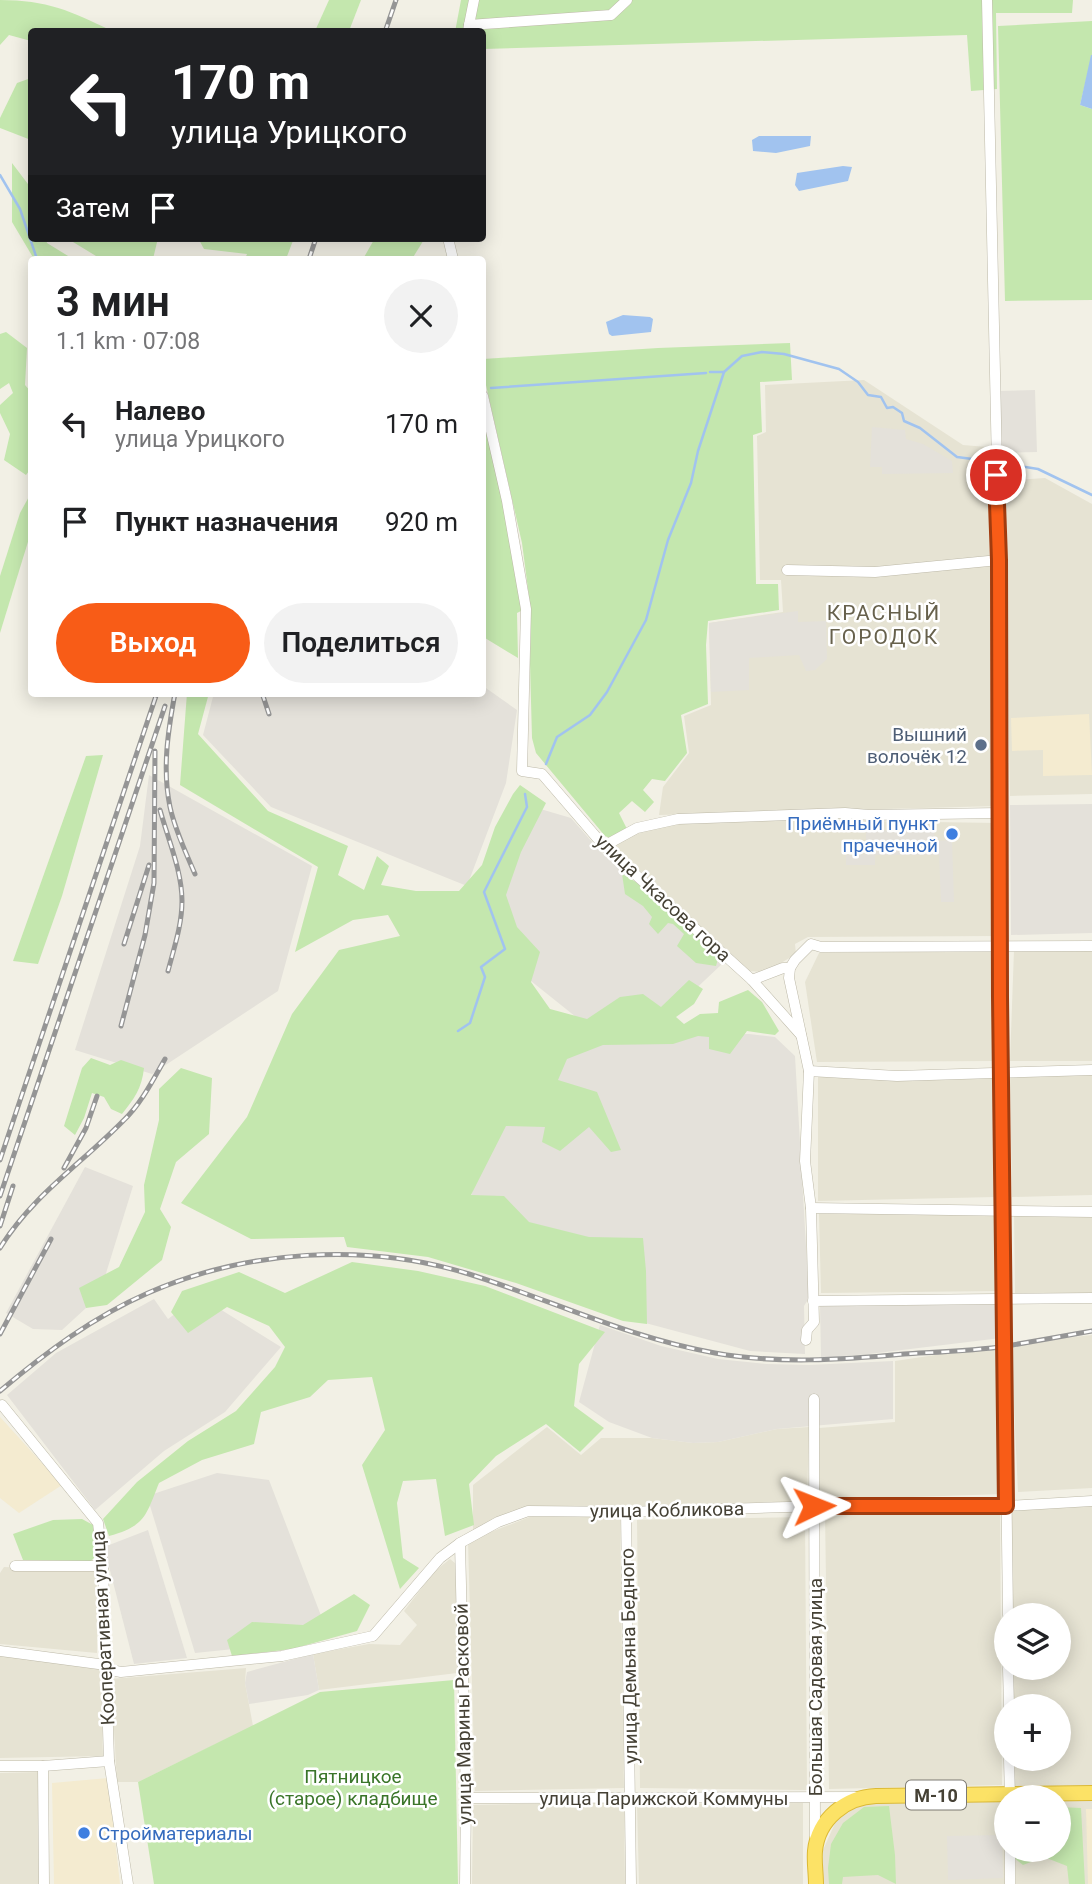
<!DOCTYPE html>
<html lang="ru">
<meta charset="utf-8">
<style>
body{margin:0;font-family:Roboto,sans-serif;background:#f2f2f2;color:#202124;height:100vh;display:flex;flex-direction:column;font-size:26px;white-space:nowrap}
*{box-sizing:border-box;margin:0}
p{font-size:23px;color:#757577}
.icon{flex:none;width:38px;height:38px;fill:none;stroke:currentColor;stroke-width:2;stroke-linecap:round;stroke-linejoin:round}
.map{position:relative;flex:1;overflow:hidden}
.panel{position:absolute;left:28px;top:256px;width:458px;height:441px;display:flex;flex-direction:column;background:#fff;border-radius:7px;box-shadow:0 4px 18px #0003}
.panel>*{flex:none}
.hud{position:absolute;left:28px;top:28px;width:458px;height:214px;border-radius:7px;box-shadow:0 4px 18px #0003;background:#202124;color:#fff;overflow:hidden}
.tools{position:absolute;left:994px;top:1603px;display:grid;gap:14px}
.tools a{display:grid;place-items:center;width:77px;height:77px;border-radius:50%;background:#fff;box-shadow:0 4px 18px #0003;font-size:35px}
.pin{position:absolute;display:grid;place-items:center;width:60px;height:60px;color:#fff;margin:-30px;border:4px solid #fff;border-radius:50%;box-shadow:0 2px 7px #0007}
.me{position:absolute;width:77px;margin:-38px;rotate:88deg;stroke-linejoin:round;filter:drop-shadow(0 0 5px #0008)}
.turn{display:flex;align-items:center;gap:24px;height:147px;padding:0 28px;font-size:32px}
.turn .icon{width:91px;height:91px;stroke-width:2.5}
.turn b{display:block;font-size:49px;line-height:60px}
.then{display:flex;align-items:center;height:66px;padding:0 28px;background:#0003;gap:14px;font-size:26px}
.round{display:grid;place-items:center;flex:none;width:74px;height:74px;border-radius:37px;background:#f2f2f2}
.summary{display:flex;align-items:center;justify-content:space-between;height:119px;padding:0 28px}
h1{font-size:42px;font-weight:600;line-height:52px}
.cta{display:flex;gap:14px;margin-top:auto;padding:14px 28px}
.cta a{flex:1;height:80px;border-radius:42px;background:#f85c17;color:#fff;font-size:28px;font-weight:600;line-height:80px;text-align:center}
.cta a+a{background:#f2f2f2;color:#202124}
ul{padding:0;list-style:none}
li{display:flex;align-items:center;gap:21px;height:98px;padding:0 28px}
li div{flex:1}
li b{display:block;font-size:26px}
li em{font-style:normal}
.map>svg:first-child{display:block}
.residential{fill:#e6e3d3}
.commercial{fill:#f4ebd0}
.industrial{fill:#e4e1da}
.green{fill:#c4e7ae}
.water{fill:#a1c3ef}
.lines{fill:none;stroke-linecap:round;stroke-linejoin:round}
.stream{stroke:#a1c3ef;stroke-width:2.5}
.minor-casing{stroke:#bdb9a8;stroke-width:11}
.highway-casing{stroke:#dbb936;stroke-width:16}
.minor{stroke:#fff;stroke-width:10}
.highway{stroke:#fce266;stroke-width:14}
.rail-casing{stroke:#959595;stroke-width:5}
.rail{stroke:#fff;stroke-width:2.5;stroke-dasharray:8;stroke-linecap:butt}
.route-casing{stroke:#a13c0f;stroke-width:18}
.route{stroke:#f85c17;stroke-width:12}
.service-dot{fill:#5c6f8a;stroke:#fff;stroke-width:2.5}
.shop-dot{fill:#3f7fe0;stroke:#fff;stroke-width:2.5}
.labels{text-anchor:middle;dominant-baseline:central;stroke-width:5;stroke-linejoin:round;paint-order:stroke}
.shield{fill:#fff;stroke:#7d7a72;stroke-width:2}
.shield-label{font-size:18px;font-weight:bold;fill:#454135}
.service-label{font-size:19px;fill:#4e5e75;stroke:#fff;text-anchor:end}
.shop-label{font-size:19px;fill:#366cbe;stroke:#fff;text-anchor:end}
.street-label{font-size:19px;fill:#454135;stroke:#fff}
.park-label{font-size:19px;fill:#3a7529;stroke:#fff}
.neighbourhood-label{font-size:21px;letter-spacing:2px;fill:#67614c;stroke:#fff}
</style>
<div class="map">
<svg width="1092" height="1884" viewBox="0 0 1092 1884">
<rect width="100%" height="100%" fill="#f2f0e5"/>
<g class="residential">
<path d="M864 380 963 445 987 447 997 806 659 815 663 787 689 753 684 716 711 705 709 623 783 612 781 580H760L757 436 766 432 765 385Z"/>
<path d="M1045 478 1092 504V794L1010 796 1004 481Z"/>
<path d="M725 819 998 823V936L808 937 795 944 796 954 776 966 764 972 748 971 726 955 613 844 639 831 655 827Z"/>
<path d="M1092 949V1061H1010L1014 950Z"/>
<path d="M995 951 994 1061 817 1062 805 982 819 953Z"/>
<path d="M1010 1074H1092V1195L1012 1197Z"/>
<path d="M994 1075 995 1197 818 1201V1076Z"/>
<path d="M1092 1211V1293H1015L1014 1212Z"/>
<path d="M997 1212 998 1291 821 1293 819 1214Z"/>
<path d="M1092 1335V1488L1018 1492 1011 1344Z"/>
<path d="M1003 1345 1004 1494 819 1500V1428L895 1422V1361Z"/>
<path d="M547 1427 581 1455 601 1438H652L693 1443 718 1442 777 1429 809 1427 807 1501 587 1508H527L473 1531V1485Z"/>
<path d="M1092 1500V1788L1014 1789V1759H1059V1706H1013V1668H1059V1615H1012L1011 1501Z"/>
<path d="M1000 1507 1002 1785 829 1789 825 1513Z"/>
<path d="M532 1516 620 1517 624 1788 475 1791 468 1541Z"/>
<path d="M805 1517 807 1790 640 1788 637 1520Z"/>
<path d="M450 1559 456 1564 457 1673 319 1690 313 1654 369 1644 400 1645 417 1625 404 1611 435 1571Z"/>
<path d="M4 1567 97 1571V1653L0 1644V1573Z"/>
<path d="M0 1655 100 1668 103 1756 0 1758Z"/>
<path d="M246 1668 245 1683 253 1726 138 1782H117L111 1679Z"/>
<path d="M39 1772 41 1884H0V1773Z"/>
<path d="M1005 1799V1884H823V1850L836 1821 864 1802Z"/>
<path d="M1059 1799H1092V1884H1016V1850H1059Z"/>
<path d="M624 1802 625 1884H472L473 1805Z"/>
<path d="M803 1803V1884H639L637 1804Z"/>
</g>
<g class="commercial">
<path d="M1089 714 1092 775 1043 776V750L1012 751 1011 718Z"/>
<path d="M0 1417 62 1485 19 1513 0 1498Z"/>
<path d="M108 1778 120 1884H54L52 1783Z"/>
<path d="M1086 1809H1092V1884H1088Z"/>
</g>
<g class="industrial">
<path d="M1035 390 1037 452 1000 453 999 391Z"/>
<path d="M872 427 905 430 906 439 923 444 952 461 953 473 882 474V467H870Z"/>
<path d="M798 611V622L826 621 827 659 815 670 806 671 799 655 749 658V690L711 692 709 623Z"/>
<path d="M483 686 517 710 506 783 467 886 271 807 203 735 214 693H483Z"/>
<path d="M149 775 312 866 278 991 152 1074 75 1050 140 846Z"/>
<path d="M1092 804V933L1011 935 1010 805Z"/>
<path d="M537 808 571 818 601 852 722 964 669 1014 586 1025 521 973 497 897Z"/>
<path d="M934 829 935 841 952 840 954 902H941L939 855H875V865H846V855L866 854V831Z"/>
<path d="M749 1034 775 1037 795 1056 809 1298 804 1306 805 1354 750 1351 623 1317 450 1259 495 1124 559 1055 598 1037Z"/>
<path d="M85 1167 133 1186 99 1296 62 1330 33 1329 6 1313Z"/>
<path d="M199 1296 281 1347 225 1412 164 1451 95 1510 7 1395 56 1353 154 1299 168 1319Z"/>
<path d="M1000 1300 1001 1338 869 1354 821 1358 820 1304Z"/>
<path d="M600 1325 661 1346 718 1359 766 1364 809 1365 893 1361V1419L777 1429 718 1442 693 1443 652 1438 609 1422 579 1402Z"/>
<path d="M217 1473 269 1480 330 1639 195 1653 147 1496Z"/>
<path d="M148 1530 187 1658 134 1664 104 1547Z"/>
<path d="M313 1654 319 1690 308 1695 249 1704 245 1683 247 1672Z"/>
<path d="M1002 1835 1003 1878 948 1880 947 1836Z"/>
</g>
<g class="green">
<path d="M0 0C47 0 71 11 112 31L32 32 31 41 9 35 0 45Z"/>
<path d="M329 0H361L349 31H315Z"/>
<path d="M461 0H1073L1072 13H996L997 89 971 91 967 35 483 49V32H455Z"/>
<path d="M1092 21V55L1080 105 1092 109V300L1005 301 998 26Z"/>
<path d="M31 78V140L0 128V118L17 83Z"/>
<path d="M12 163 31 188 32 238H46L47 243 73 259H34L12 222Z"/>
<path d="M88 238H158L153 259H90L96 256 73 242Z"/>
<path d="M198 238H294L286 259H245L247 254 204 249Z"/>
<path d="M375 238H425L412 259H363Z"/>
<path d="M6 332 27 348 25 385 31 392 32 467 26 475 4 460 10 434 0 413V405L13 393 9 383 0 389V334Z"/>
<path d="M790 343 792 380 760 382 762 432 753 435 756 584H778L779 610 708 621 706 645 708 704 681 715 687 753 665 781 652 779 643 790 654 802 645 812 632 801 619 813 627 829 610 838 605 836 536 753 532 738 530 664 531 612 522 543 483 372V359L658 348Z"/>
<path d="M487 432C500 491 517 551 521 611L517 613 518 658 485 638 483 640V433Z"/>
<path d="M31 493V532L0 633V576L20 513Z"/>
<path d="M187 693H209L198 734 268 811 348 846 338 875 364 890 377 856 389 866 381 885 416 891H459L482 865 495 827 513 794 520 785 546 803 521 852 506 895 517 927 540 952 531 982 550 1009 587 1019 620 997 643 994 661 1007 689 980 703 989 694 1004 676 1017 684 1024 700 1014 718 1013 719 1002 748 990 762 1002 779 1031 775 1035 747 1031 730 1054 709 1049V1037L698 1036 673 1044 603 1045 567 1059 558 1080 597 1092 621 1150 611 1152 589 1127 560 1151 542 1142 545 1127 506 1126 471 1195 504 1196 529 1222 589 1237 643 1238 646 1271 647 1324 623 1321 516 1283 428 1257 347 1247 344 1237 251 1239 181 1203 247 1117 292 1014 339 950 400 936 388 915 353 920 295 952 318 867 180 785Z"/>
<path d="M103 755 62 896 38 964 13 961 86 756Z"/>
<path d="M622 874C657 891 691 931 718 959L716 966 696 963 677 946 684 934 673 924 668 923 658 934 649 924 652 917 643 906 625 894Z"/>
<path d="M91 1058 110 1065 121 1060 144 1068C142 1088 134 1099 122 1114L111 1109 104 1097 92 1093 84 1118 75 1135 64 1126 82 1068Z"/>
<path d="M181 1068 212 1078 209 1134 176 1162 160 1209 171 1227 162 1260 107 1305 86 1308 79 1288 119 1267 145 1212 144 1185 159 1120V1089Z"/>
<path d="M352 1262 418 1271 485 1286 605 1332 579 1364 574 1406 604 1428 580 1452 546 1424 496 1456 469 1484 474 1525 445 1536 436 1479 403 1481 397 1503 403 1558 419 1568 400 1589 362 1465 385 1430 372 1377 328 1380 310 1397 261 1412 254 1444 202 1460 159 1483C146 1515 146 1526 109 1536L103 1519 137 1482 188 1441 236 1411 275 1367 285 1347 269 1326 227 1307 188 1333 171 1312 182 1291 239 1272 285 1293Z"/>
<path d="M82 1519 95 1526 97 1555 91 1561 23 1560 13 1534 53 1520Z"/>
<path d="M354 1594 370 1605 357 1631 292 1649 232 1656 227 1640 252 1622 303 1625Z"/>
<path d="M454 1680 458 1884H154L138 1782 320 1692Z"/>
<path d="M889 1806 895 1855 896 1884 878 1875 843 1877 842 1884H829L828 1868 831 1844 843 1823 864 1807Z"/>
<path d="M1059 1807 1081 1808 1085 1884H1069L1067 1866 1044 1857 1023 1865 1013 1857V1850H1059Z"/>
</g>
<g class="water">
<path d="M1091 55H1092V109L1080 105Z"/>
<path d="M759 136H811L810 146 776 153 753 151 752 140Z"/>
<path d="M843 166 852 167 848 181 799 191 795 185 797 173Z"/>
<path d="M623 315 650 317 653 319 651 332 612 336 609 334 606 322Z"/>
</g>
<g class="lines">
<g class="stream">
<path d="M0 175 20 209 37 259"/>
<path d="M710 372H724"/>
<path d="M491 388 706 373"/>
<path d="M1000 463 1038 469 1092 495"/>
<path d="M546 764 557 737 590 715 607 692 646 620 668 540 691 483 698 451 724 372 742 356 762 352 784 354 839 369 858 382 868 395 881 397 887 408 893 407 902 413 904 421 920 428 957 457 988 461"/>
<path d="M458 1031 470 1023 485 977 481 967 505 949 484 892 527 807 525 794"/>
</g>
<defs>
<g id="minor">
<path d="M987 0 999 560 1000 997 1008 1615"/>
<path d="M469 25 474 0"/>
<path d="M468 32 469 25 611 15 627 0"/>
<path d="M448 238 453 259"/>
<path d="M483 396 507 501 526 609 522 771 542 774 604 846 752 980 801 1035"/>
<path d="M787 570 875 572 999 560"/>
<path d="M604 846 637 828 678 819 845 813 869 815 999 813"/>
<path d="M752 980 783 968H790"/>
<path d="M809 1071 897 1076 1092 1070"/>
<path d="M811 1208 1092 1212"/>
<path d="M813 1301 1092 1298"/>
<path d="M806 1340 807 1330 814 1322 811 1208 805 1161 809 1071 789 978 790 968 795 960 811 944 821 947 1092 946"/>
<path d="M814 1399 815 1836"/>
<path d="M2 1405 98 1523 103 1566 109 1761 128 1884"/>
<path d="M626 1512 631 1884"/>
<path d="M460 1543 466 1798 465 1884"/>
<path d="M15 1566H103"/>
<path d="M0 1651 106 1665"/>
<path d="M1008 1668 1009 1706"/>
<path d="M106 1669 121 1672 282 1656 373 1636 440 1558 460 1543 498 1522 528 1511 626 1512 856 1505 1006 1506 1092 1501"/>
<path d="M1009 1759 1010 1797"/>
<path d="M0 1766H43L109 1761"/>
<path d="M43 1766 44 1884"/>
<path d="M466 1798 858 1797"/>
<path d="M1010 1884V1850"/>
</g>
<path id="highway" d="M816 1884C816 1873 814 1862 815 1851 818 1819 846 1797 876 1796L1092 1793"/>
</defs>
<use href="#minor" class="minor-casing"/>
<use href="#highway" class="highway-casing"/>
<use href="#minor" class="minor"/>
<use href="#highway" class="highway"/>
<defs>
<g id="rail">
<path d="M385 32 396 0"/>
<path d="M309 259 316 238"/>
<path d="M175 693C168 731 162 769 170 807 175 830 186 853 195 874"/>
<path d="M262 693 269 714"/>
<path d="M160 810C168 839 182 871 182 901 182 925 174 948 168 971"/>
<path d="M124 944 149 865"/>
<path d="M121 1026 145 935 154 883 155 751"/>
<path d="M0 1160 157 693"/>
<path d="M64 1168 86 1128 97 1096"/>
<path d="M0 1196 165 706"/>
<path d="M0 1226 13 1186"/>
<path d="M0 1248C32 1196 81 1164 123 1121 141 1104 153 1080 165 1059"/>
<path d="M0 1334 51 1239"/>
<path d="M0 1391C45 1353 93 1317 148 1293 246 1250 366 1242 469 1274 551 1300 629 1338 715 1353 777 1364 841 1360 904 1354 938 1352 973 1351 1007 1346 1035 1341 1064 1336 1092 1331"/>
</g>
</defs>
<use href="#rail" class="rail-casing"/>
<use href="#rail" class="rail"/>
</g>
<g class="lines">
<defs>
<path id="route" d="M814 1506H1006L1000 997 999 560 996 475"/>
</defs>
<use href="#route" class="route-casing"/>
<use href="#route" class="route"/>
</g>
<circle class="service-dot" cx="981" cy="745" r="7"/>
<g class="shop-dot">
<circle cx="952" cy="834" r="7"/>
<circle cx="84" cy="1833" r="7"/>
</g>
<g class="labels">
<rect class="shield" x="906" y="1780.5" width="60" height="29" rx="5"/>
<g class="shield-label">
<text x="936" y="1795">М-10</text>
</g>
<g class="service-label">
<text x="967" y="734">Вышний<tspan x="967" dy="22">волочёк 12</tspan></text>
</g>
<g class="shop-label">
<text x="938" y="823">Приёмный пункт<tspan x="938" dy="22">прачечной</tspan></text>
<text x="98" y="1833" text-anchor="start">Стройматериалы</text>
</g>
<g class="street-label">
<text transform="translate(663 898) rotate(43)">улица Чкасова гора</text>
<text transform="translate(667 1510) rotate(-1)">улица Кобликова</text>
<text transform="translate(103 1628) rotate(-93)">Кооперативная улица</text>
<text transform="translate(629 1656) rotate(-91)">улица Демьяна Бедного</text>
<text transform="translate(815 1687) rotate(-90)">Большая Садовая улица</text>
<text transform="translate(463 1714) rotate(-91)">улица Марины Расковой</text>
<text x="664" y="1798">улица Парижской Коммуны</text>
</g>
<g class="park-label">
<text x="353" y="1776">Пятницкое<tspan x="353" dy="22">(старое) кладбище</tspan></text>
</g>
<g class="neighbourhood-label">
<text x="884" y="613">КРАСНЫЙ<tspan x="884" dy="24">ГОРОДОК</tspan></text>
</g>
</g>
</svg>
<div class="tools">
<a><svg class="icon" aria-label="layers" viewBox="0 0 24 24"><path d="M12 4l9 5-9 5-9-5zM3 14l9 5 9-5"/></svg></a>
<a>+</a>
<a>−</a>
</div>
<div class="pin" style="left:996px;top:475px;background:#d93025"><svg class="icon" aria-label="arrive" viewBox="0 0 24 24"><path d="M6 21V4h12l-3 4 3 4H6"/></svg></div>
<svg class="me" style="left:814px;top:1506px" viewBox="-20 -20 40 40"><path d="M0-17L14 15 0 8-14 15z" fill="#f85c17" stroke="#fff" stroke-width="4"/></svg>
<div class="hud">
<div class="turn"><svg class="icon" aria-label="left" viewBox="0 0 24 24"><path d="M17 20v-9H6M10 6l-5 5 5 5"/></svg><div><b>170 m</b>улица Урицкого</div></div>
<div class="then">Затем<svg class="icon" aria-label="arrive" viewBox="0 0 24 24"><path d="M6 21V4h12l-3 4 3 4H6"/></svg></div>
</div>
<section class="panel">
<div class="summary"><div><h1>3 мин</h1><p>1.1 km · 07:08</p></div><a class="round"><svg class="icon" aria-label="close" viewBox="0 0 24 24"><path d="M6 6l12 12M18 6L6 18"/></svg></a></div>
<ul>
<li><svg class="icon" aria-label="left" viewBox="0 0 24 24"><path d="M17 20v-9H6M10 6l-5 5 5 5"/></svg><div><b>Налево</b><p>улица Урицкого</p></div><em>170 m</em></li>
<li><svg class="icon" aria-label="arrive" viewBox="0 0 24 24"><path d="M6 21V4h12l-3 4 3 4H6"/></svg><div><b>Пункт назначения</b></div><em>920 m</em></li>
</ul>
<div class="cta"><a>Выход</a><a>Поделиться</a></div>
</section>
</div>
